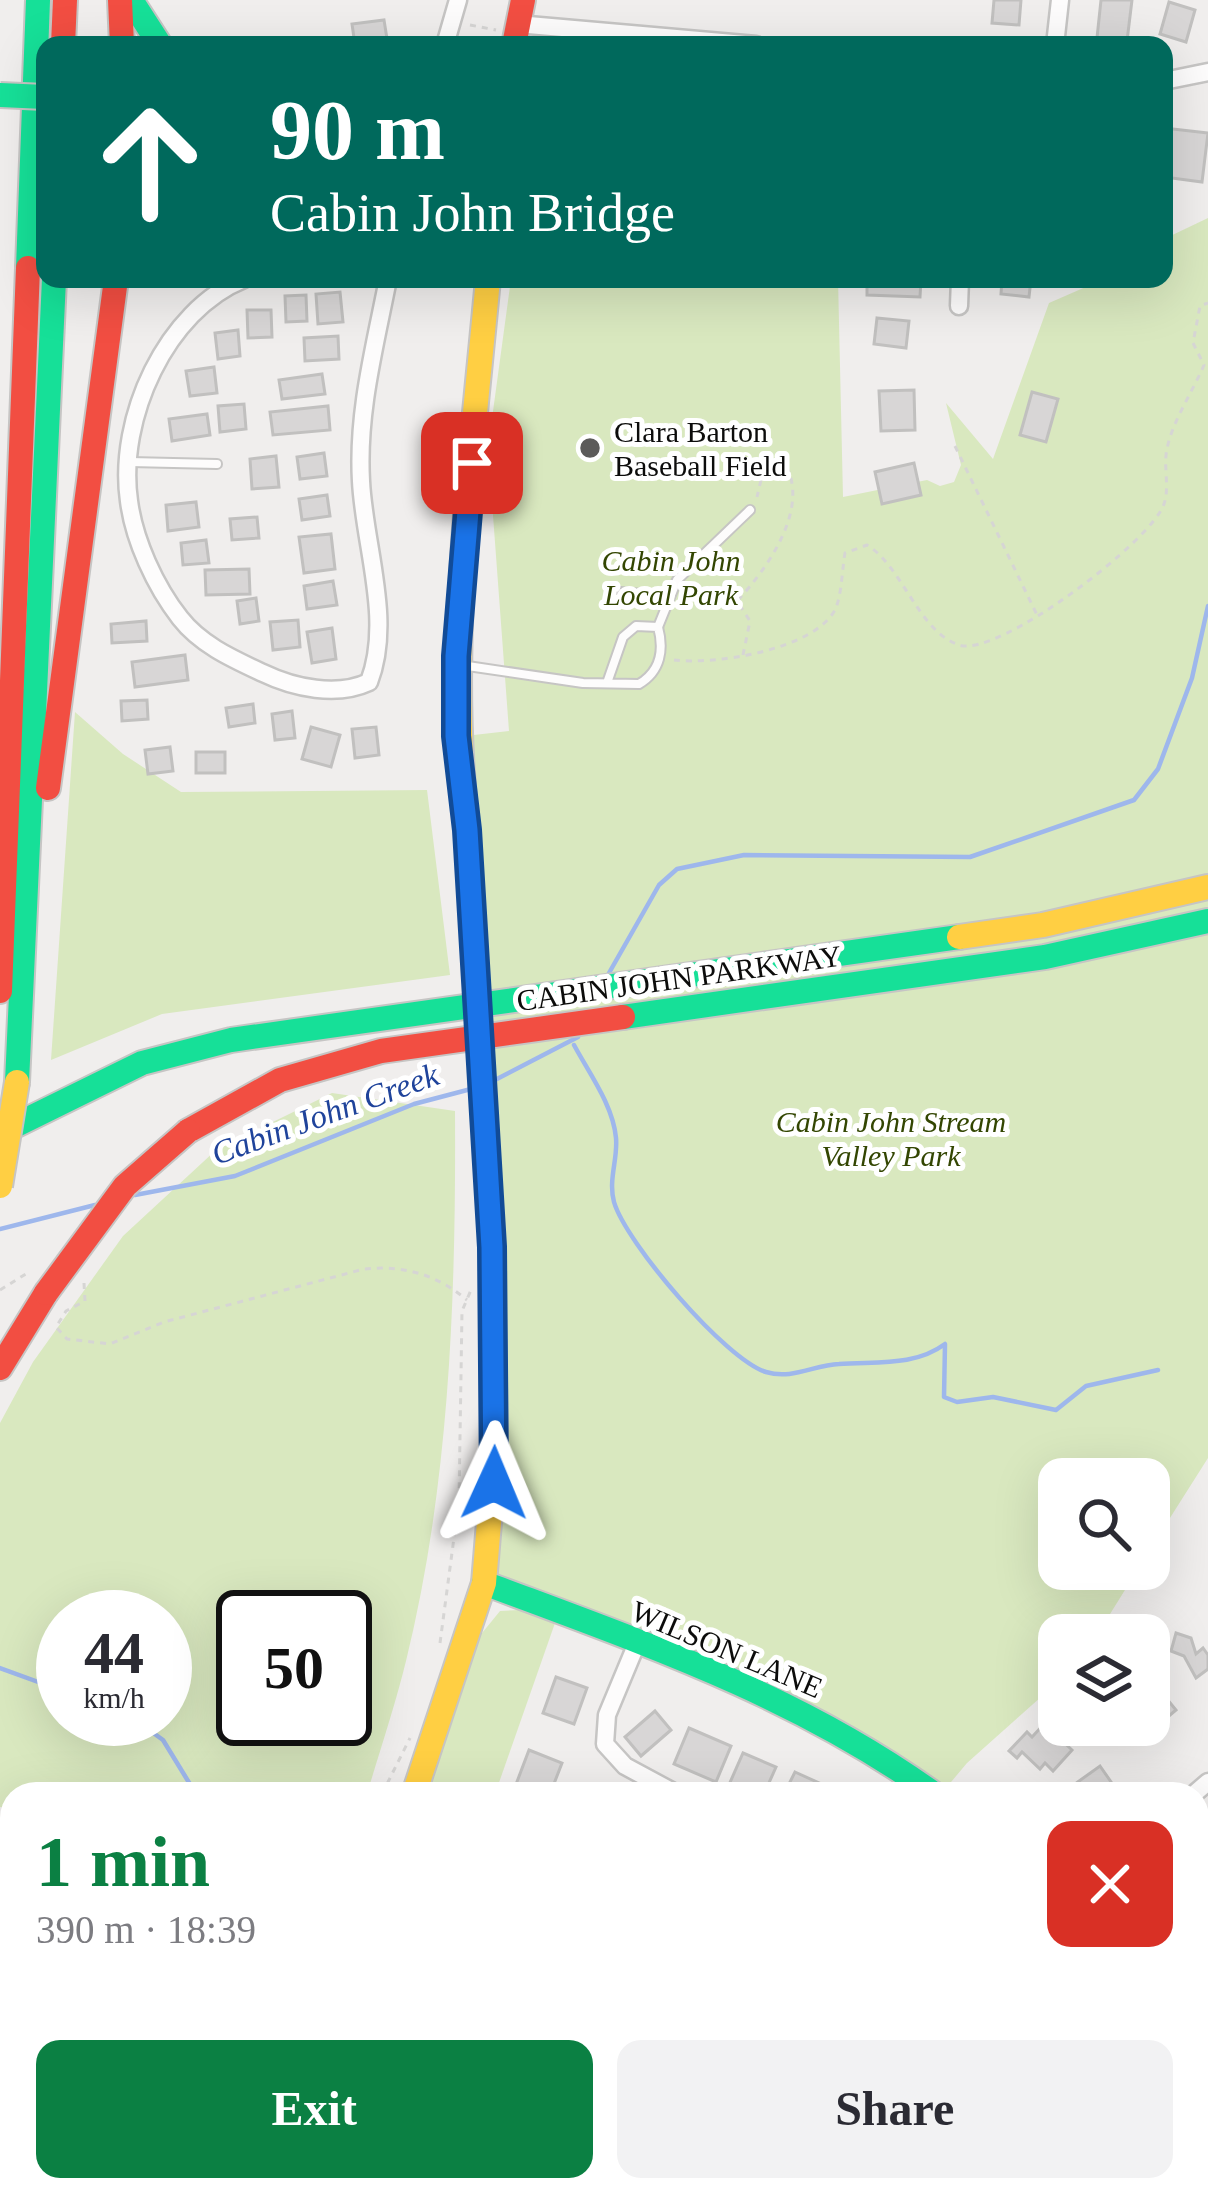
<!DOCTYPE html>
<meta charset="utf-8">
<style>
body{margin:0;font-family:Georgia,serif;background:#f2f2f3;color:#2b2b33;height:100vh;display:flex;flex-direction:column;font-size:45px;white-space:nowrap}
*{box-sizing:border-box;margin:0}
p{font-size:39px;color:#7c7c81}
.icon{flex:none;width:66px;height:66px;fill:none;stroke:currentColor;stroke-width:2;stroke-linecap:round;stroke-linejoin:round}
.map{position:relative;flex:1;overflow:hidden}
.sheet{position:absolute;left:0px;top:1782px;width:1209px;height:420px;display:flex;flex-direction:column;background:#fff;border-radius:36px 36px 0 0;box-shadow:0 12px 48px #0002}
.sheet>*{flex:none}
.banner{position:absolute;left:36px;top:36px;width:1137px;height:252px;border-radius:24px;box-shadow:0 12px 48px #0002;background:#00695c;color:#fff;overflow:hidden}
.controls{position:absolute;left:1038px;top:1458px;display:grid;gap:24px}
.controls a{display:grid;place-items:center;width:132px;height:132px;border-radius:24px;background:#fff;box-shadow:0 12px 48px #0002;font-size:60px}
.speed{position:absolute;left:36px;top:1590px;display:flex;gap:24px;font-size:60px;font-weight:700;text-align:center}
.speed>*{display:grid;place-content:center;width:156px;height:156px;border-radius:50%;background:#fff;box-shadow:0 12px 48px #0002;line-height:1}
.speed small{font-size:30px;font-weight:400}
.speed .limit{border:6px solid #111;border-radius:18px;background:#fff;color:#111}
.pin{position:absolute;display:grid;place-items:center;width:102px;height:102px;color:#fff;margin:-51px;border-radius:24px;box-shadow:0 6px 18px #0006}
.me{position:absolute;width:132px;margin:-66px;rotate:1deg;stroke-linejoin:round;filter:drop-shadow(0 0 9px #0008)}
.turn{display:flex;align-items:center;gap:42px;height:252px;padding:0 36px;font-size:54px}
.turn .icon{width:156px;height:156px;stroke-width:2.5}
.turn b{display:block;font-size:84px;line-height:102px}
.round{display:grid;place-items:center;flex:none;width:126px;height:126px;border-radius:24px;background:#f2f2f3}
.headline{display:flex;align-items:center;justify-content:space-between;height:204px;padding:0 36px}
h1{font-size:72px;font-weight:700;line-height:90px;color:#0b8043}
.primary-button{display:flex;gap:24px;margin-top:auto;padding:24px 36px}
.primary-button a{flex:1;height:138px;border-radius:24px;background:#0b8043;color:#fff;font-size:48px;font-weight:700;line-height:138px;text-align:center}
.primary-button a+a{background:#f2f2f3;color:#2b2b33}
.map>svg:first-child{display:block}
.green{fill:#d9e8bf;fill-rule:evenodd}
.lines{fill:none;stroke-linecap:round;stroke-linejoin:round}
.stream{stroke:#9eb7ec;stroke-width:4.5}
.building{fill:#d8d6d6;stroke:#c1c0bf;stroke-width:3}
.lane-casing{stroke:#c6c5c4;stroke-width:12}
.street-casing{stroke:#c6c5c4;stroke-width:21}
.fast-casing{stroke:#c6c5c4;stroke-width:28}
.slow-casing{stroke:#c6c5c4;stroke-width:28}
.jam-casing{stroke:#c6c5c4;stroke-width:28}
.path{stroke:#d6d5d4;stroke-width:3;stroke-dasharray:6 6;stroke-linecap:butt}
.lane{stroke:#fdfcfc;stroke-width:8}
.street{stroke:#fdfcfc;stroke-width:16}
.fast{stroke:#16e098;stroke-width:24}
.slow{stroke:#ffcf43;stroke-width:24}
.jam{stroke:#f24e42;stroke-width:24}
.fast-bridge-casing{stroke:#c6c5c4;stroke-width:28;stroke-linecap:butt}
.slow-bridge-casing{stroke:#c6c5c4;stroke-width:28;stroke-linecap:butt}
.jam-bridge-casing{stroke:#c6c5c4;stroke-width:28;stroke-linecap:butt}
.fast-bridge{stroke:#16e098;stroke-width:24}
.slow-bridge{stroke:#ffcf43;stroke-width:24}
.jam-bridge{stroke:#f24e42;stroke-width:24}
.route-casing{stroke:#114b97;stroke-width:30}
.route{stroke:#1a73e8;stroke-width:21}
.poi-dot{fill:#5c5b5a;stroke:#fff;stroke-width:4.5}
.labels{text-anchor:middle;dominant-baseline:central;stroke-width:10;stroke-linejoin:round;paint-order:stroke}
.poi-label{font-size:30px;fill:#0c0c0b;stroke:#fff;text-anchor:start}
.park-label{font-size:30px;font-style:italic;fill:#334602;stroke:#fff}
.street-label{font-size:30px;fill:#0c0c0b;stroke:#fff}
.water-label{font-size:33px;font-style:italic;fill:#1f439b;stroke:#fff}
</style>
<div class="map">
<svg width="1208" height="2202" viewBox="0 0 1208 2202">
<rect width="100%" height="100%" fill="#f0eeed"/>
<g class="green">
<path d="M1208 218V1458L1149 1551V1479H1059V1569H1138L1097 1635H1059V1681L967 1763 941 1794 888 1757 484 1583 494 1483 456 737 509 731 488 448 511 279H838L843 497 927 480 940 486 954 482 961 465 946 403 993 459 1049 303 1104 279H1164V239Z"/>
<path d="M75 712 123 754 181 792 427 790 450 975 162 1014 51 1060Z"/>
<path d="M332 1093 455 1111C456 1295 450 1482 406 1661 395 1706 380 1750 367 1794H12V1809L0 1807V1423L33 1362 123 1236 216 1150ZM63 1617H165V1719H63ZM243 1617H345V1719H243Z"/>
<path d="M521 1610 555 1623 495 1794H423L478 1638 500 1611Z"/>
</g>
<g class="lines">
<g class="stream">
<path d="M609 973 659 885 677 869 744 855 970 857 1134 800 1158 769 1192 678 1208 606"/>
<path d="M574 1045C589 1073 613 1105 616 1138 618 1159 608 1180 614 1202 626 1243 726 1360 766 1372 792 1380 814 1365 839 1364 875 1361 914 1367 945 1344L944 1397 957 1402 993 1397 1056 1410 1086 1386 1158 1370"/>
<path d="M493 1081 578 1037"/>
<path d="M135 1195 235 1176 414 1104 471 1089"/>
<path d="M0 1229 95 1205"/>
<path d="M0 1668 63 1691"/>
<path d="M134 1719 163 1740 196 1794"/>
<path d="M971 2190 976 2202"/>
</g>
</g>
<g class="building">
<path d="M994 0H1021L1019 25 992 23Z"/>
<path d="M1101 0H1132L1127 41 1097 38Z"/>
<path d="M1169 2 1195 10 1186 42 1160 34Z"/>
<path d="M384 20 388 45H355L352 24Z"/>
<path d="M1164 128 1208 133 1202 182 1164 177Z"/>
<path d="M867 279H921L920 297 867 295Z"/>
<path d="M1002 279H1031L1029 297 1001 294Z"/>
<path d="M340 292 343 322 318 324 316 294Z"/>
<path d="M306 295 307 321 286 322 285 296Z"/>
<path d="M247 310H271L272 337 248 338Z"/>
<path d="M877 318 909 321 906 348 874 344Z"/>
<path d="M238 330 240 356 218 359 215 333Z"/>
<path d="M338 336 339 359 305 361 304 338Z"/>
<path d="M214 367 217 393 190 396 186 371Z"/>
<path d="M322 374 325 394 282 399 279 380Z"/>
<path d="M914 390 915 430 881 431 879 391Z"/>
<path d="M1032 392 1058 399 1046 442 1020 435Z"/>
<path d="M244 404 246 429 220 432 218 406Z"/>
<path d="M328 406 330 430 273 435 270 412Z"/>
<path d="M207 414 210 435 172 441 169 419Z"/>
<path d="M324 453 327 476 300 479 297 457Z"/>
<path d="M276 456 279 487 252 489 250 459Z"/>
<path d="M914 463 921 495 882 504 875 472Z"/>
<path d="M327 495 330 516 302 520 299 499Z"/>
<path d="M196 502 199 527 168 531 166 505Z"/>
<path d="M257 517 259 538 232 540 230 519Z"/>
<path d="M331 534 335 569 304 573 299 537Z"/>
<path d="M206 540 209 563 183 565 181 543Z"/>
<path d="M249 569 250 594 206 595 205 570Z"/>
<path d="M333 581 337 605 307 609 304 586Z"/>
<path d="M615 587 638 589 637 605 614 604Z"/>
<path d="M256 598 259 621 240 624 237 601Z"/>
<path d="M298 620 300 647 273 650 270 622Z"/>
<path d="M146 621 147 641 112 643 111 624Z"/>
<path d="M332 628 336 659 312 663 307 632Z"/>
<path d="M185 655 188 680 135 687 132 662Z"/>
<path d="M147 700 148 719 122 721 121 701Z"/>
<path d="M253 704 255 723 229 727 226 708Z"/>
<path d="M292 711 295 738 275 740 272 714Z"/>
<path d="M311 727 340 735 331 767 302 759Z"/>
<path d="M376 727 379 755 355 758 352 729Z"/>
<path d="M170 747 173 771 148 774 145 750Z"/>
<rect x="196" y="752" width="29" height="21"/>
<path d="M1176 1633 1191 1638 1196 1654 1203 1648 1208 1655V1669L1196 1678 1184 1656 1171 1651Z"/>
<path d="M556 1677 587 1688 574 1724 543 1713Z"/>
<path d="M1158 1688 1176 1710 1150 1732 1144 1725H1149V1696Z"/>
<path d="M655 1711 671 1730 641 1756 625 1737Z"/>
<path d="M1044 1724 1072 1750 1053 1771 1045 1763 1040 1769 1022 1752 1017 1758 1009 1751 1027 1732 1032 1737Z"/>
<path d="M689 1728 731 1746 716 1782 674 1764Z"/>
<path d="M529 1750 562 1763 550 1794 515 1787Z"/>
<path d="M743 1753 776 1767 764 1794 728 1787Z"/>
<path d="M1100 1766 1118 1792 1061 1794Z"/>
<path d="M795 1772 828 1787 825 1794H784Z"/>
<path d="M0 2119 12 2122 11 2173 0 2170Z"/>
<path d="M577 2190H609L613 2197 572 2202 568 2195Z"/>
<path d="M996 2190H1034L1043 2202H1004Z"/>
</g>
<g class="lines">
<defs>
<g id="lane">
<path d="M130 462 217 464"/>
<path d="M658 627 677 580 750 510"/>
<path d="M461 665 583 683 639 684C661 671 664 649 658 627L636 626 623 637 607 683"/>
</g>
<g id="street">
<path d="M517 24 756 45"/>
<path d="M445 45 458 0"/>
<path d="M1055 45 1060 0"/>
<path d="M1164 81 1208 72"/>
<path d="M244 279C166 310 117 419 129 501 134 540 155 586 180 618 201 645 233 659 263 673 294 688 337 697 369 682 393 620 364 545 361 481 357 412 375 346 388 279"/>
<path d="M959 306 960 279"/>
<path d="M637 1643 607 1715 605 1744 625 1766 677 1794"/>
<path d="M1194 1794 1208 1782"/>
<path d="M0 1925 12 1933"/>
<path d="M419 2190V2202"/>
<path d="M690 2190 698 2202"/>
<path d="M83 2202 94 2190"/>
</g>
<g id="fast">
<path d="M131 0 160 45"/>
<path d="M28 268 38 0"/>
<path d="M623 1017 1045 957 1208 921"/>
<path d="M17 1082 54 279"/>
<path d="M0 1133 142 1063 231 1040 959 937"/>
<path d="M484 1583C641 1642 797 1695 934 1794"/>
</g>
<g id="slow">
<path d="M467 830C446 645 471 463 488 279"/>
<path d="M959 937 1043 925 1208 887"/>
<path d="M414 1794 484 1583 495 1450 492 1247"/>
<path d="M1197 2089 1208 2101"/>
</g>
<g id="jam">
<path d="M120 0 122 45"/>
<path d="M63 45 65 0"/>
<path d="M514 45 523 0"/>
<path d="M48 788 116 279"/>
<path d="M0 991 28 268"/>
<path d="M188 1131 280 1080 381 1051 623 1017"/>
<path d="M0 1368 46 1293"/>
<path d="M190 2202 202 2190"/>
</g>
</defs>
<use href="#lane" class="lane-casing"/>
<use href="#street" class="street-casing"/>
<use href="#fast" class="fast-casing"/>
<use href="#slow" class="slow-casing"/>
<use href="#jam" class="jam-casing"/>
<g class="path">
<path d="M470 25 496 30"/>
<path d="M955 446 1038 617"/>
<path d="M743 655 750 621 737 601C767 569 812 507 784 462L765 463 757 497"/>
<path d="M674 660C715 665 813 650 835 610 842 595 842 569 845 553L867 545C903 567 918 631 959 645 998 658 1152 541 1164 504 1170 487 1163 466 1167 449 1172 422 1193 391 1204 365L1193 343 1200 306 1208 303"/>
<path d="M84 1283 85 1301 66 1311 56 1327 67 1339 110 1344 164 1322 364 1269C403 1265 436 1274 467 1300"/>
<path d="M0 1290 29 1272"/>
<path d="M440 1643 459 1500 462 1311 471 1290"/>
<path d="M382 1794 410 1738"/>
<path d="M856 2190 869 2202"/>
<path d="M158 2202 171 2190"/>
<path d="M829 2202 836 2190"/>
</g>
<use href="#lane" class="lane"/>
<use href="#street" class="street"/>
<use href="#fast" class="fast"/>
<use href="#slow" class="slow"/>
<use href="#jam" class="jam"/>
<defs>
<path id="fast-bridge" d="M0 95 45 97"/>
<path id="slow-bridge" d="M0 1186 17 1082"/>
<g id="jam-bridge">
<path d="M467 830 492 1247"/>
<path d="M46 1293 125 1186 188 1131"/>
</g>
</defs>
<use href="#fast-bridge" class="fast-bridge-casing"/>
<use href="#slow-bridge" class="slow-bridge-casing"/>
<use href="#jam-bridge" class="jam-bridge-casing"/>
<use href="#fast-bridge" class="fast-bridge"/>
<use href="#slow-bridge" class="slow-bridge"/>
<use href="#jam-bridge" class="jam-bridge"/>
</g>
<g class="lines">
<defs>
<path id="route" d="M472 463 456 656V736L467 830 492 1247 494 1483"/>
</defs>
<use href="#route" class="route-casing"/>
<use href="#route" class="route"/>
</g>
<circle class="poi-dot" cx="590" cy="448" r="12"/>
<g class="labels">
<g class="poi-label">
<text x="614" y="431">Clara Barton<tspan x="614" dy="34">Baseball Field</tspan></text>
</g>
<g class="park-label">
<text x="671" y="560">Cabin John<tspan x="671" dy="34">Local Park</tspan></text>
<text x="891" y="1121">Cabin John Stream<tspan x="891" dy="34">Valley Park</tspan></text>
</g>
<g class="street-label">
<text transform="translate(679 978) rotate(-8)">CABIN JOHN PARKWAY</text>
<text transform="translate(727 1649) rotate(23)">WILSON LANE</text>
</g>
<g class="water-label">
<text transform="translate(325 1114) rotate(-20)">Cabin John Creek</text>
</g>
</g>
</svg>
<div class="controls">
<a><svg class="icon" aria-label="search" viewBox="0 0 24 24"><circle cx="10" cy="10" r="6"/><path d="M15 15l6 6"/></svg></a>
<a><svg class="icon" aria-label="layers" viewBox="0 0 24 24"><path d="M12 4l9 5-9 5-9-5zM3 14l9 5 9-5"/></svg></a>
</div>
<div class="speed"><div>44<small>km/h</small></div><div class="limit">50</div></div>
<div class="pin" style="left:472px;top:463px;background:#d93025"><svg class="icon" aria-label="arrive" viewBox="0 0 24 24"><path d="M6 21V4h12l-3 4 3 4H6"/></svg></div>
<svg class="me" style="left:494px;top:1483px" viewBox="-20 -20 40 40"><path d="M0-17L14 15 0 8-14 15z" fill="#1a73e8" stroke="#fff" stroke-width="4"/></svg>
<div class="banner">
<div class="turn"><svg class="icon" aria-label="ahead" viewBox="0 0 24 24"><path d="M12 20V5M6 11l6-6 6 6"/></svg><div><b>90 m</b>Cabin John Bridge</div></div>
</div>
<section class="sheet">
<div class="headline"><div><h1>1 min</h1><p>390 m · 18:39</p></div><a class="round" style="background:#d93025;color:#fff"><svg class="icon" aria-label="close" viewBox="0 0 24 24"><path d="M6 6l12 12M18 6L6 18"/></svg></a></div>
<div class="primary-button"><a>Exit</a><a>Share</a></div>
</section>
</div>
